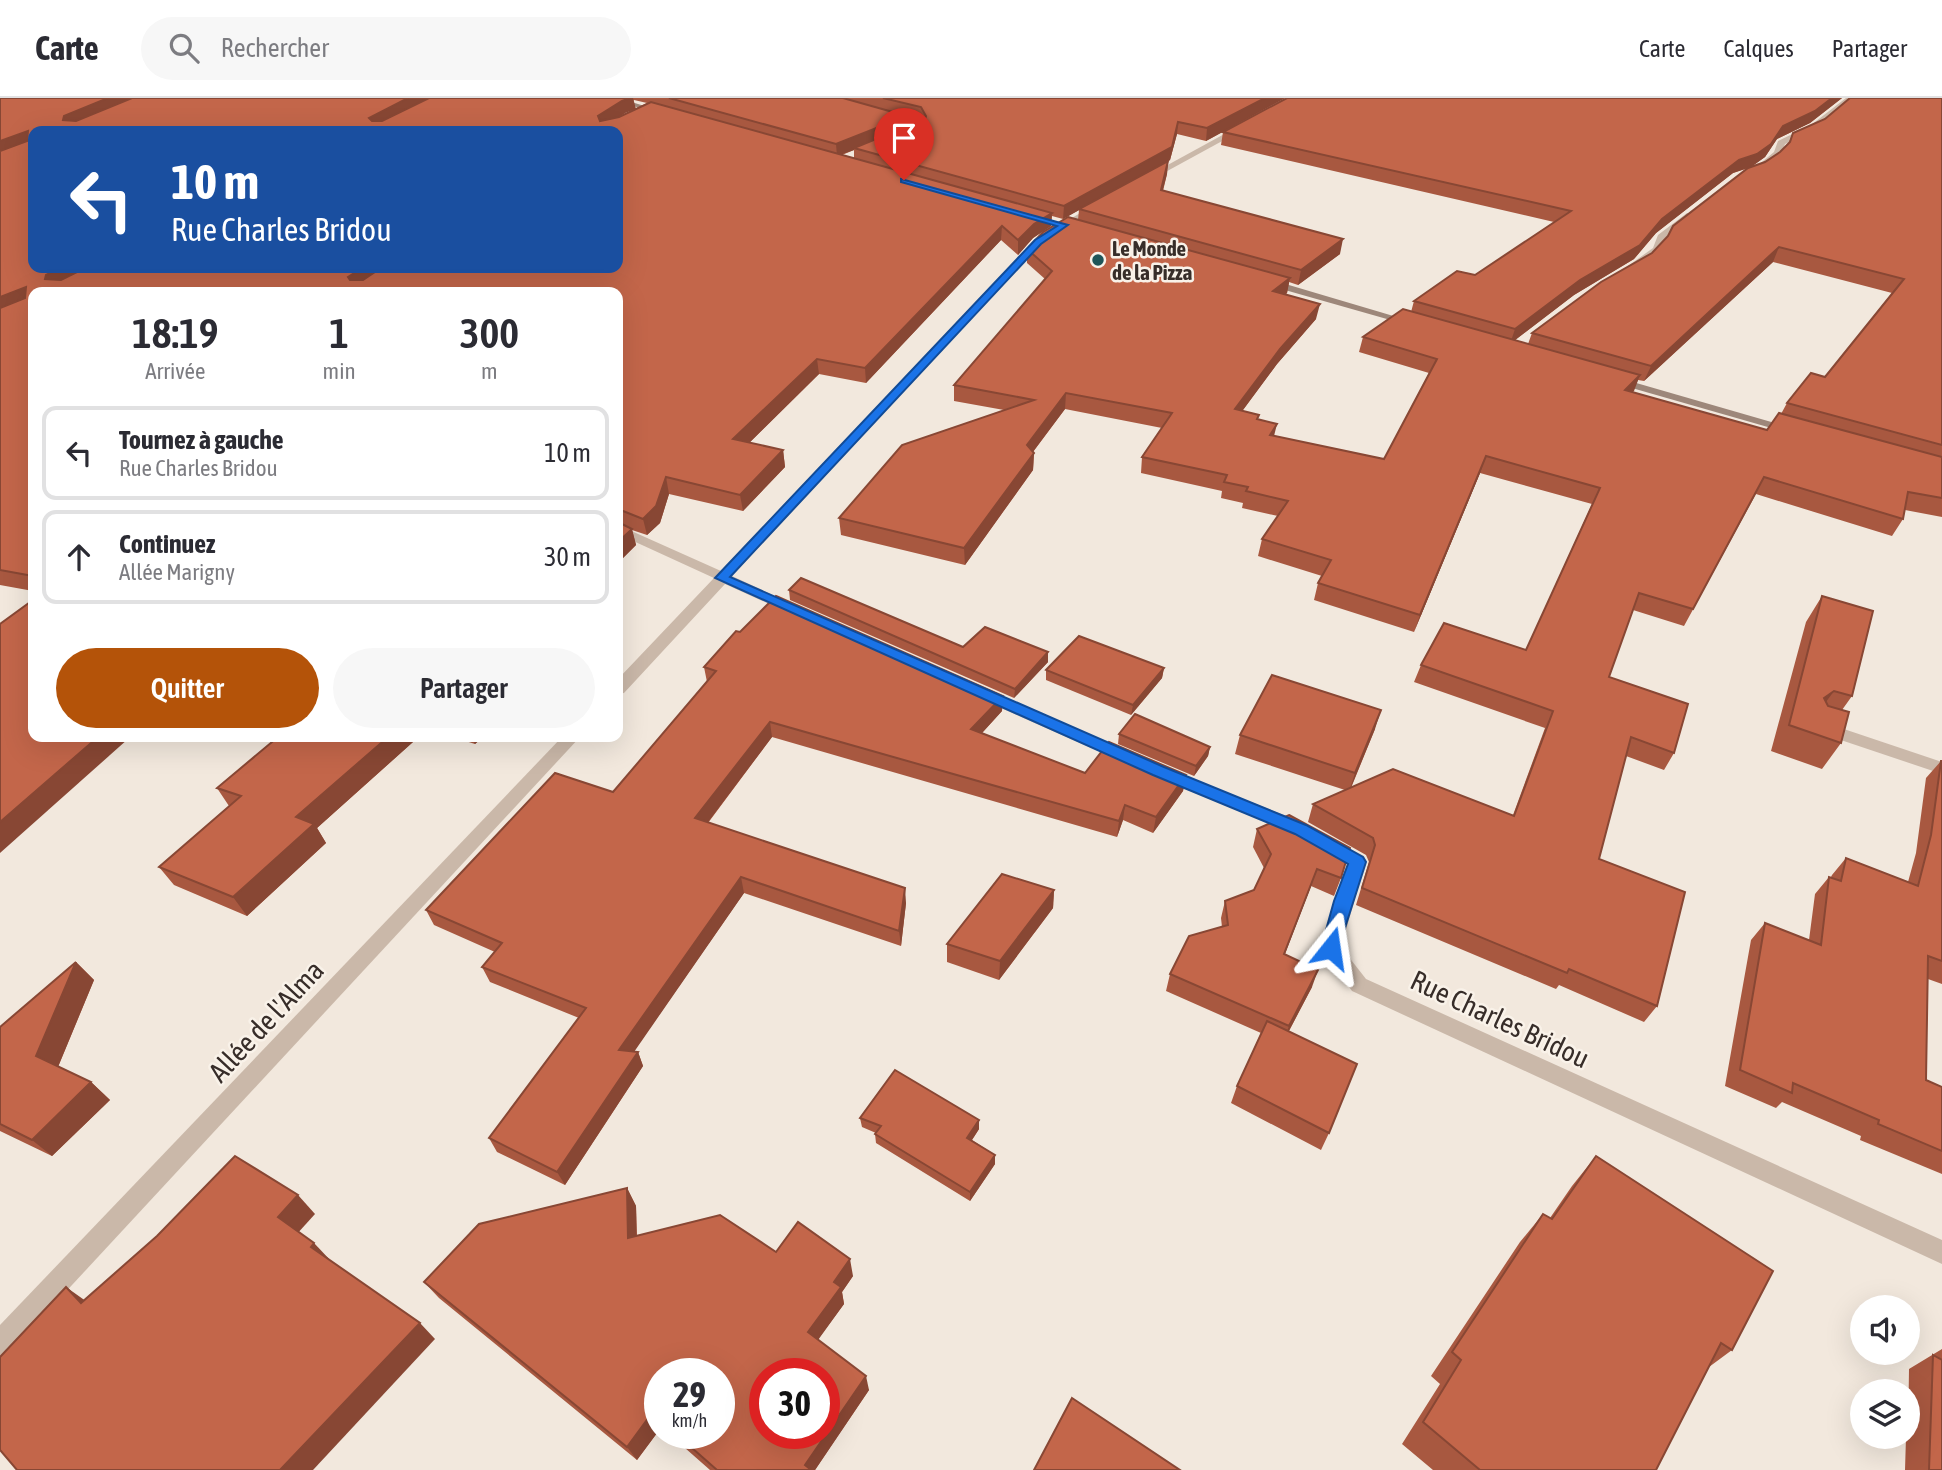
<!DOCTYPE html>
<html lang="fr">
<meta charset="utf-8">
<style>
body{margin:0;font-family:"Asap Condensed",sans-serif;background:#f7f7f7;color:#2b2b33;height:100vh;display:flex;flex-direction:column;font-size:26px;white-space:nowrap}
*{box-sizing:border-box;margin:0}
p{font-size:23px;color:#7c7c81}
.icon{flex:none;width:38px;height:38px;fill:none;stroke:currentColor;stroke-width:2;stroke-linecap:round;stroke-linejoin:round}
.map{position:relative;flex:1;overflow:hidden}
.side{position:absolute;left:28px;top:189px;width:595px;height:455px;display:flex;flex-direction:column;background:#fff;border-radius:14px;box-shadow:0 7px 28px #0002}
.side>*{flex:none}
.guide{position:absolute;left:28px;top:28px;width:595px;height:147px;border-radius:14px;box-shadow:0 7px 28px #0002;background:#1a4fa0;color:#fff;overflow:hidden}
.tools{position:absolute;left:1850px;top:1197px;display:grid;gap:14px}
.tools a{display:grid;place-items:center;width:70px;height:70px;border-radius:50%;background:#fff;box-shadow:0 7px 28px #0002;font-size:35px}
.speed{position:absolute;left:644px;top:1260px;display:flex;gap:14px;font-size:35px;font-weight:700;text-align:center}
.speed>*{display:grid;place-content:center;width:91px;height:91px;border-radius:50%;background:#fff;box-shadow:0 7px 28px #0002;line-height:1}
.speed small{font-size:18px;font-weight:400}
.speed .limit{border:10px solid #d22;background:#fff;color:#111}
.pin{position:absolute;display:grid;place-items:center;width:60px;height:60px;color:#fff;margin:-72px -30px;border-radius:50% 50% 50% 0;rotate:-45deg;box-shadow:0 0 7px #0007}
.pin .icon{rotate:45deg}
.me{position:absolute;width:77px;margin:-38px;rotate:15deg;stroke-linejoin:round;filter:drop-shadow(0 0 5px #0008)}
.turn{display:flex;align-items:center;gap:24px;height:147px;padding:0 28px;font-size:32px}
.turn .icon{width:91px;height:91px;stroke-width:2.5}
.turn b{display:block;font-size:49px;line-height:60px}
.eta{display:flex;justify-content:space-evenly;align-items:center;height:119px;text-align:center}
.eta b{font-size:42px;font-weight:600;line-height:49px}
.primary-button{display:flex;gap:14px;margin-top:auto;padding:14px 28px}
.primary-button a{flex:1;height:80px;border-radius:42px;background:#b45309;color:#fff;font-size:28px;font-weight:600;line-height:80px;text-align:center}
.primary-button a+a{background:#f7f7f7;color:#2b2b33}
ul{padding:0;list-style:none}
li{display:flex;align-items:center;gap:21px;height:94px;margin:0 14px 10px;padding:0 14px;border:4px solid #e1e1e2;border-radius:14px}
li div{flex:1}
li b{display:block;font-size:26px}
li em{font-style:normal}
header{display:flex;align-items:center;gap:42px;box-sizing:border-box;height:98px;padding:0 35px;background:#fff;border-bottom:2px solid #e1e1e2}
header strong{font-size:33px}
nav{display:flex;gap:38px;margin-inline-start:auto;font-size:24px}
.search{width:490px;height:63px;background:#f7f7f7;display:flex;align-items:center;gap:18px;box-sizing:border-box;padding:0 24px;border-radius:38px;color:#7c7c81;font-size:26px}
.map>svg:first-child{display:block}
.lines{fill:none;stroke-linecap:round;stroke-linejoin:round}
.street{fill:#cab8a9;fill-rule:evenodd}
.secondary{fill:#9d877a;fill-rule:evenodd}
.wall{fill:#a85840;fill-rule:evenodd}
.shaded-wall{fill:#884734}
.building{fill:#c3664a;stroke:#884734;stroke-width:2;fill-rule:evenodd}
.route{fill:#1a73e8;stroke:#114b97;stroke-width:2}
.poi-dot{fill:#1f5558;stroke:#f9f2e9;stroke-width:2.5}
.labels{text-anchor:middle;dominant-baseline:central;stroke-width:5;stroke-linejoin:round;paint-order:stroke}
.far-poi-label{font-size:21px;font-weight:bold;fill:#372d29;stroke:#f9f2e9;text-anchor:start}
.near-street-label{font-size:28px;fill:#372d29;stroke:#f9f2e9}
</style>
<header>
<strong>Carte</strong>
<div class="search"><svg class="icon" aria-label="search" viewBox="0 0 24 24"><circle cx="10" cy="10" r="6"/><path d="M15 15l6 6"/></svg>Rechercher</div>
<nav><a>Carte</a><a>Calques</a><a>Partager</a></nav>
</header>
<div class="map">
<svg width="1942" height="1372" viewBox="0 0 1942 1372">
<rect width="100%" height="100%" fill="#f2e8dd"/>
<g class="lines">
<g class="street">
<path d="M1846 0H1855L1817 31 1785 46 1781 57 1762 73H1756V69L1774 54 1778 43 1811 27Z"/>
<path d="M884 15 921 24 924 31 903 39V35L916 30 915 28 881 19Z"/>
<path d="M1239 28 1246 30 1149 83 1142 81Z"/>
<path d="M1097 105 1100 106V110L1041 146 732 478 799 509 801 512 799 515H789L725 486 624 595 618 596V581L714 480 618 436V427L721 473 1035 142Z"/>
<path d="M1687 115 1695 117 1665 140 1660 153 1636 172H1628V168L1653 150 1658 137Z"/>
<path d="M982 590 1133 655 1136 659 1133 663H1121L976 599 974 595Z"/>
<path d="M1823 624 1942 664V676L1817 634 1815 630Z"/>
<path d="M562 639H580L9 1255 0 1259V1227Z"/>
<path d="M1165 670 1304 725 1307 730 1304 735H1292L1159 680 1156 676 1159 672Z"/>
<path d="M1328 740 1364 758 1366 763 1341 849 1366 881 1942 1142V1166L1352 893 1321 850 1347 766 1321 752 1319 747 1321 742Z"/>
</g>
<g class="secondary">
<path d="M606 0H618L668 15 664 17Z"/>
<path d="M1264 182H1272L1417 225 1408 227 1264 186Z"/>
<path d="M1611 280H1619L1799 332 1793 336 1789 335 1611 284Z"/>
</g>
</g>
<g class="wall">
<path d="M0 0H1285L1206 43 1177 36 1170 62 1168 63 1167 76 1163 93 1340 156 1298 187 1289 184 1287 195 1286 196 1316 221 1277 266 1242 313 1258 322 1274 338 1384 361 1429 275 1359 254 1363 239 1411 214 1414 203 1475 177 1554 124 1221 47 1223 34 1287 0H1842L1810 25 1777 41 1765 59 1751 69 1733 75 1656 135 1634 161 1574 197 1515 242 1528 246 1532 235 1652 155 1765 64 1780 54 1788 46 1793 35 1942 0V419L1905 412 1903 421 1892 438 1756 396 1684 528 1633 512 1609 579 1674 655 1664 672 1626 658 1599 761 1657 908 1644 924 1559 887 1556 891 1356 807 1369 764 1366 757 1308 724 1313 706 1345 692 1235 656 1240 637 1375 631 1351 690 1513 717 1545 630 1414 584 1421 567 1526 552 1592 406 1480 375 1414 534 1314 502 1318 485 1322 478 1258 458 1262 441 1278 418 1242 410 1243 405 1221 400 1222 393 1141 375 1142 359 1162 330 1065 311 1033 354 1034 355 1033 372 965 467 841 437 839 420 1004 312 954 303V287L1045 181 1027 165V151L1078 122 1079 112 1063 121 1052 118 1051 128 1033 140 1018 157 1001 142 866 285 819 276 749 345 783 352 785 369 743 413 669 396 660 425 647 437 632 432 636 447 618 465V194H33V493L0 487ZM634 2 647 5 618 19 625 15ZM903 17 922 21V22L908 28ZM33 33 618 170H33ZM854 52V60L842 57ZM1773 164 1892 195 1825 279 1787 305 1781 316 1767 332 1632 294 1638 282 1644 283Z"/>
<path d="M789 492 963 549 1048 554V564L1014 600 790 502Z"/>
<path d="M1822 498 1852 598 1842 612 1841 645 1822 671 1771 653 1806 524Z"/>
<path d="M704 569 1002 613 982 635 1085 675 1186 677 1183 693 1153 735 1123 722 1117 739 772 639 708 725 906 805 901 848 744 795 634 953 638 954 643 968 565 1087 497 1054 489 1040 579 920 490 884 482 869 495 854 434 827 426 812 613 694 707 584Z"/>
<path d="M1164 570 1162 580 1131 617 1046 582V572Z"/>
<path d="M1119 636 1210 649 1208 658 1194 678 1118 646Z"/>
<path d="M278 639H410L413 644 317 730 326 745 247 818 174 787 159 769 229 708 217 690Z"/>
<path d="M453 639H483L475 646Z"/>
<path d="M1941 663H1942V886L1928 881 1926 982 1942 989V1076L1860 1042 1861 1038 1782 1004 1776 1010 1725 988 1751 842 1765 825 1809 842 1815 796 1829 779H1831L1832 777 1846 760 1908 784 1916 755 1926 680Z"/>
<path d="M1257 731 1341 780 1334 798 1311 788 1285 856 1312 889 1289 933 1329 1035 1321 1052 1231 1005 1237 988 1261 935 1166 893 1170 876 1222 829 1221 820 1225 803 1254 792 1264 770 1253 749Z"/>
<path d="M1054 792 1053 810 999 882 947 864V846Z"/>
<path d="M76 864 94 882 58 969 91 984 110 1002 52 1058 0 1033V929Z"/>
<path d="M860 1020 979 1031 972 1042 995 1057V1066L970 1103 876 1045 875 1036 876 1035 862 1029Z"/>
<path d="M1596 1058 1732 1252 1709 1269 1656 1372H1433L1402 1346 1440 1286 1431 1278 1520 1144 1543 1116 1550 1120 1572 1088Z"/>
<path d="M627 1090 636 1108 637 1138 776 1154 853 1178 842 1194 844 1206 818 1241 869 1292 815 1372H710L668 1335H719L660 1276V1331L637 1362 439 1200 424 1184Z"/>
<path d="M1942 1251V1372H1905L1906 1339H1908L1909 1271Z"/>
</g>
<g class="shaded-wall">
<path d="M108 0H142L70 31 63 22 64 18Z"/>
<path d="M408 0H434L373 32 369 20Z"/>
<path d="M630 0H633L636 11 625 15 601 31 598 18 622 3Z"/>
<path d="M1265 0H1285L1206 43 1207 30Z"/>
<path d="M1832 0H1842L1810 25 1777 41 1765 59 1751 69 1733 75 1656 135 1634 161 1574 197 1510 246 1515 231 1662 121 1783 28Z"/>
<path d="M907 18 908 30 854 50V52L837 58 836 46Z"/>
<path d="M1178 24 1177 36 1170 62 1168 63 1167 76 1159 106 1161 92 1168 63 1063 121 1064 108Z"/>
<path d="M28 33 33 44 0 58V43Z"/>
<path d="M1052 115 1051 128 1033 140 1018 157V142L1034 126Z"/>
<path d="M1002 128 1001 142 866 285 865 270Z"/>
<path d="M1343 141 1340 156 1298 187 1301 172Z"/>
<path d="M1779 149 1773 164 1644 283 1651 268Z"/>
<path d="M60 170H97L54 192 45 181 46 177Z"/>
<path d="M362 170H388L353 194 348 179Z"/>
<path d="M1290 180 1287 195 1270 207 1273 193Z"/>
<path d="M26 189 33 200 0 217V199Z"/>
<path d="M1320 206 1316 221 1277 266 1232 327 1235 311 1280 251Z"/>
<path d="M817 261 819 276 736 358 733 341Z"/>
<path d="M1640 277 1634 293 1618 308 1625 292Z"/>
<path d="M1066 295 1065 311 1026 363 1027 347Z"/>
<path d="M1277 326 1273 342 1270 337Z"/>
<path d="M783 352 785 369 743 413 740 397Z"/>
<path d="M1034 355 1033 372 965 467 964 450Z"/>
<path d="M1486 358 1480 375 1414 534 1420 517Z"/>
<path d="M666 379 669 396 660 425 647 437 643 421Z"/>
<path d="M632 431 636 447 618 465V444Z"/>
<path d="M1048 554V564L1014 600 1015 591Z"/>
<path d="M1164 570 1162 580 1131 617 1133 607Z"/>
<path d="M1834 593 1815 619 1824 600Z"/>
<path d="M1003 598 1002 613 971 647V631Z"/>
<path d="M1381 612 1375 631 1349 694 1355 675Z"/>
<path d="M770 624 772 639 699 736 695 720Z"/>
<path d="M98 639H126L128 641 0 755V724Z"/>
<path d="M388 639H410L413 644 317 730 326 745 247 818 233 799 296 719Z"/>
<path d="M472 639H483L475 646Z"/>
<path d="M1210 649 1208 658 1194 678 1196 668Z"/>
<path d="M1186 677 1183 693 1153 735 1156 719Z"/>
<path d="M1125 707 1123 722 1117 739 1119 723Z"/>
<path d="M1317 771 1311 788 1278 873 1284 856Z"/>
<path d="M741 779 744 795 625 967 619 952Z"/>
<path d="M905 790 906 805 901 848 899 833Z"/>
<path d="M1054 792 1053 810 999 882 1000 863Z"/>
<path d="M76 864 94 882 55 976 36 958Z"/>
<path d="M1318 872 1312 889 1283 944 1289 928Z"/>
<path d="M638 954 643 968 565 1087 557 1074Z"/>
<path d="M91 984 110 1002 52 1058 32 1042Z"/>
<path d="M979 1022V1031L968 1048 967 1040Z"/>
<path d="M995 1057V1066L970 1103V1094Z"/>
<path d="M627 1090 636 1108 637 1158 628 1140Z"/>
<path d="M298 1097 315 1116 296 1137 278 1119Z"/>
<path d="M314 1145 331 1163 329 1166 311 1149Z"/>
<path d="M850 1161 853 1178 842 1194 844 1206 813 1249 808 1234 834 1184Z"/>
<path d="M66 1189 90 1206 81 1205Z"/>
<path d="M420 1225 435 1241 313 1372H280Z"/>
<path d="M866 1278 869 1292 815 1372H807L805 1367Z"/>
<path d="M652 1315 660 1328V1331L637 1362 627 1349Z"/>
</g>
<g class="building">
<path d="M0 0H108L64 18 63 22 76 23 132 0H408L369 20 372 23H382L429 0H630L622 3 598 18 600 23 619 19 651 4 1052 115 1034 126 1018 142 1002 128 865 270 817 261 733 341 783 352 740 397 666 379 656 408 643 421 618 411V194H33V478L0 472V210L25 200 26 189 0 199V53L27 43 28 33 0 43ZM33 33H618V170H381L363 182H350L348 179 362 170H85L61 182 45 181 46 177 60 170H33Z"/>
<path d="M669 0H843L907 18 836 46Z"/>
<path d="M883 0H1265L1207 30 1178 24 1172 49 1064 108 854 50 925 21 926 18 921 9Z"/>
<path d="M1287 0H1832L1815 13 1783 28 1771 46 1757 56 1739 62 1662 121 1640 147 1580 182 1515 231 1414 203 1457 173 1475 177 1571 113 1223 34Z"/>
<path d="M1850 0H1942V347L1787 305 1811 275 1825 279 1904 181 1779 149 1651 268 1532 235 1601 184 1652 155 1668 138 1673 128 1748 70 1765 64 1780 54 1790 44 1793 35 1825 21Z"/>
<path d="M1168 63 1161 92 1343 141 1301 172 1079 111Z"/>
<path d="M1068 119 1290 180 1273 193 1320 206 1280 251 1235 311 1259 317 1257 321 1277 326 1270 337 1384 361 1437 261 1363 239 1403 211 1640 277 1625 292 1767 332 1779 315 1942 359V400L1908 394 1903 421 1764 379 1693 511 1639 495 1609 579 1688 606 1674 655 1631 639 1599 761 1685 794 1657 908 1569 871 1567 875 1362 790 1375 747 1373 740 1313 706 1393 671 1514 718 1553 613 1421 567 1444 525 1526 552 1600 390 1486 358 1420 517 1318 485 1331 462 1262 441 1288 403 1246 393 1248 389 1224 384 1227 377 1142 359 1172 315 1066 295 1027 347 1034 355 964 450 839 420 902 347 1034 302 954 287 1052 173 1027 151 1043 134Z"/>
<path d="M618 424 632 431 618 444Z"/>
<path d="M801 480 963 549 985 529 1048 554 1015 591 789 492Z"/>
<path d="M776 498 1003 598 971 631 1085 675 1109 644 1186 677 1156 719 1125 707 1119 723 770 624 695 720 905 790 899 833 741 779 619 952 638 954 557 1074 489 1040 586 910 482 869 502 845 426 812 555 675 613 694 716 573 704 569 736 533 740 534Z"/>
<path d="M1822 498 1873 513 1852 598 1834 593 1824 600 1828 608 1849 614 1841 645 1789 627Z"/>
<path d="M33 502V639H98L0 724V526Z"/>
<path d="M1079 538 1164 570 1133 607 1046 572Z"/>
<path d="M1272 577 1381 612 1355 675 1240 637Z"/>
<path d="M1135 616 1210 649 1196 668 1119 636Z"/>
<path d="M278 639H388L296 719 314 726 233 799 159 769 241 698 217 690Z"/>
<path d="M1941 663H1942V863L1928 858 1926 982 1942 989V1053L1878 1026 1879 1022 1793 985 1792 995 1740 972 1765 825 1821 847 1829 779 1841 783 1846 760 1918 788 1931 737Z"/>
<path d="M1289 717 1350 750 1341 780 1317 771 1284 856 1318 872 1289 928 1170 876 1189 838 1228 827 1225 803 1254 792 1271 756 1257 731Z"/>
<path d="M1002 776 1054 792 1000 863 947 846Z"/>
<path d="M76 864 36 958 91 984 32 1042 0 1026V929Z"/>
<path d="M1267 923 1357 966 1329 1035 1237 988Z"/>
<path d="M895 972 979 1022 967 1040 995 1057 970 1094 875 1036 881 1028 860 1020Z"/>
<path d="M235 1058 298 1097 278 1119 314 1145 311 1149 420 1225 280 1372H17L0 1352V1259L66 1189 81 1205 157 1138Z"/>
<path d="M1596 1058 1773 1173 1732 1252 1721 1245 1656 1372H1480L1423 1324 1461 1262 1452 1254 1543 1116 1552 1121Z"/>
<path d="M627 1090 628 1140 720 1117 776 1154 798 1124 850 1161 834 1184 841 1189 808 1234 866 1278 805 1367 810 1371 809 1372H717L675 1335H719V1276H660V1322L652 1315 627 1349 424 1184 479 1126ZM765 1276H824V1335H765Z"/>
<path d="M1933 1257 1942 1262V1372H1929Z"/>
<path d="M1072 1300 1180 1372H1034Z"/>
</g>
<path class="route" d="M901 81 1068 127 1041 146 730 479 1164 669 1306 727 1363 759 1366 764 1337 855 1331 857 1324 855 1321 850 1334 803 1348 766 1295 736 1153 677 715 480 1035 142 1057 128 901 84Z"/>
<circle class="poi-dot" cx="1098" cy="162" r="7"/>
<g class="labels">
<g class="far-poi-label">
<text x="1112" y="150">Le Monde<tspan x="1112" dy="24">de la Pizza</tspan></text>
</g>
<g class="near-street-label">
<text transform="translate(1500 921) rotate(25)">Rue Charles Bridou</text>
<text transform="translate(266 923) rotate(-47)">Allée de l'Alma</text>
</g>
</g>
</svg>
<div class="tools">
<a><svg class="icon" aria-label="sound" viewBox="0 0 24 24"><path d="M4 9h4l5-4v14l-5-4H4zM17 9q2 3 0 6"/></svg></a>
<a><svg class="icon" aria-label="layers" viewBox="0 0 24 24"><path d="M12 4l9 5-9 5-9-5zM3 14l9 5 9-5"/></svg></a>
</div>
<div class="speed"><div>29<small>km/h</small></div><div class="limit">30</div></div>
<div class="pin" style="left:904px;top:82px;background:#d93025"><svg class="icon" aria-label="arrive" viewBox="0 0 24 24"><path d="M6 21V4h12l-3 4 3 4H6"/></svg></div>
<svg class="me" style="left:1331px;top:850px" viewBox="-20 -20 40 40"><path d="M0-17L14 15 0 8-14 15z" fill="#1a73e8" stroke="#fff" stroke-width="4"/></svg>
<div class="guide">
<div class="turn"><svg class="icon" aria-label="left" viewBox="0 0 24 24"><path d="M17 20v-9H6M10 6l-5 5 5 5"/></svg><div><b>10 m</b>Rue Charles Bridou</div></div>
</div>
<section class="side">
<div class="eta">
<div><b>18:19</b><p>Arrivée</p></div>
<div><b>1</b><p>min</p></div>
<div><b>300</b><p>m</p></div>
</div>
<ul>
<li><svg class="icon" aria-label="left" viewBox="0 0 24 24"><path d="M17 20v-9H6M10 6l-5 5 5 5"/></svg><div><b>Tournez à gauche</b><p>Rue Charles Bridou</p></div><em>10 m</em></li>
<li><svg class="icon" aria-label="ahead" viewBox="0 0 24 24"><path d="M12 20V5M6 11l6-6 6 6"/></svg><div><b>Continuez</b><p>Allée Marigny</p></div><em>30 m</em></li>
</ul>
<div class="primary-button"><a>Quitter</a><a>Partager</a></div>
</section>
</div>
